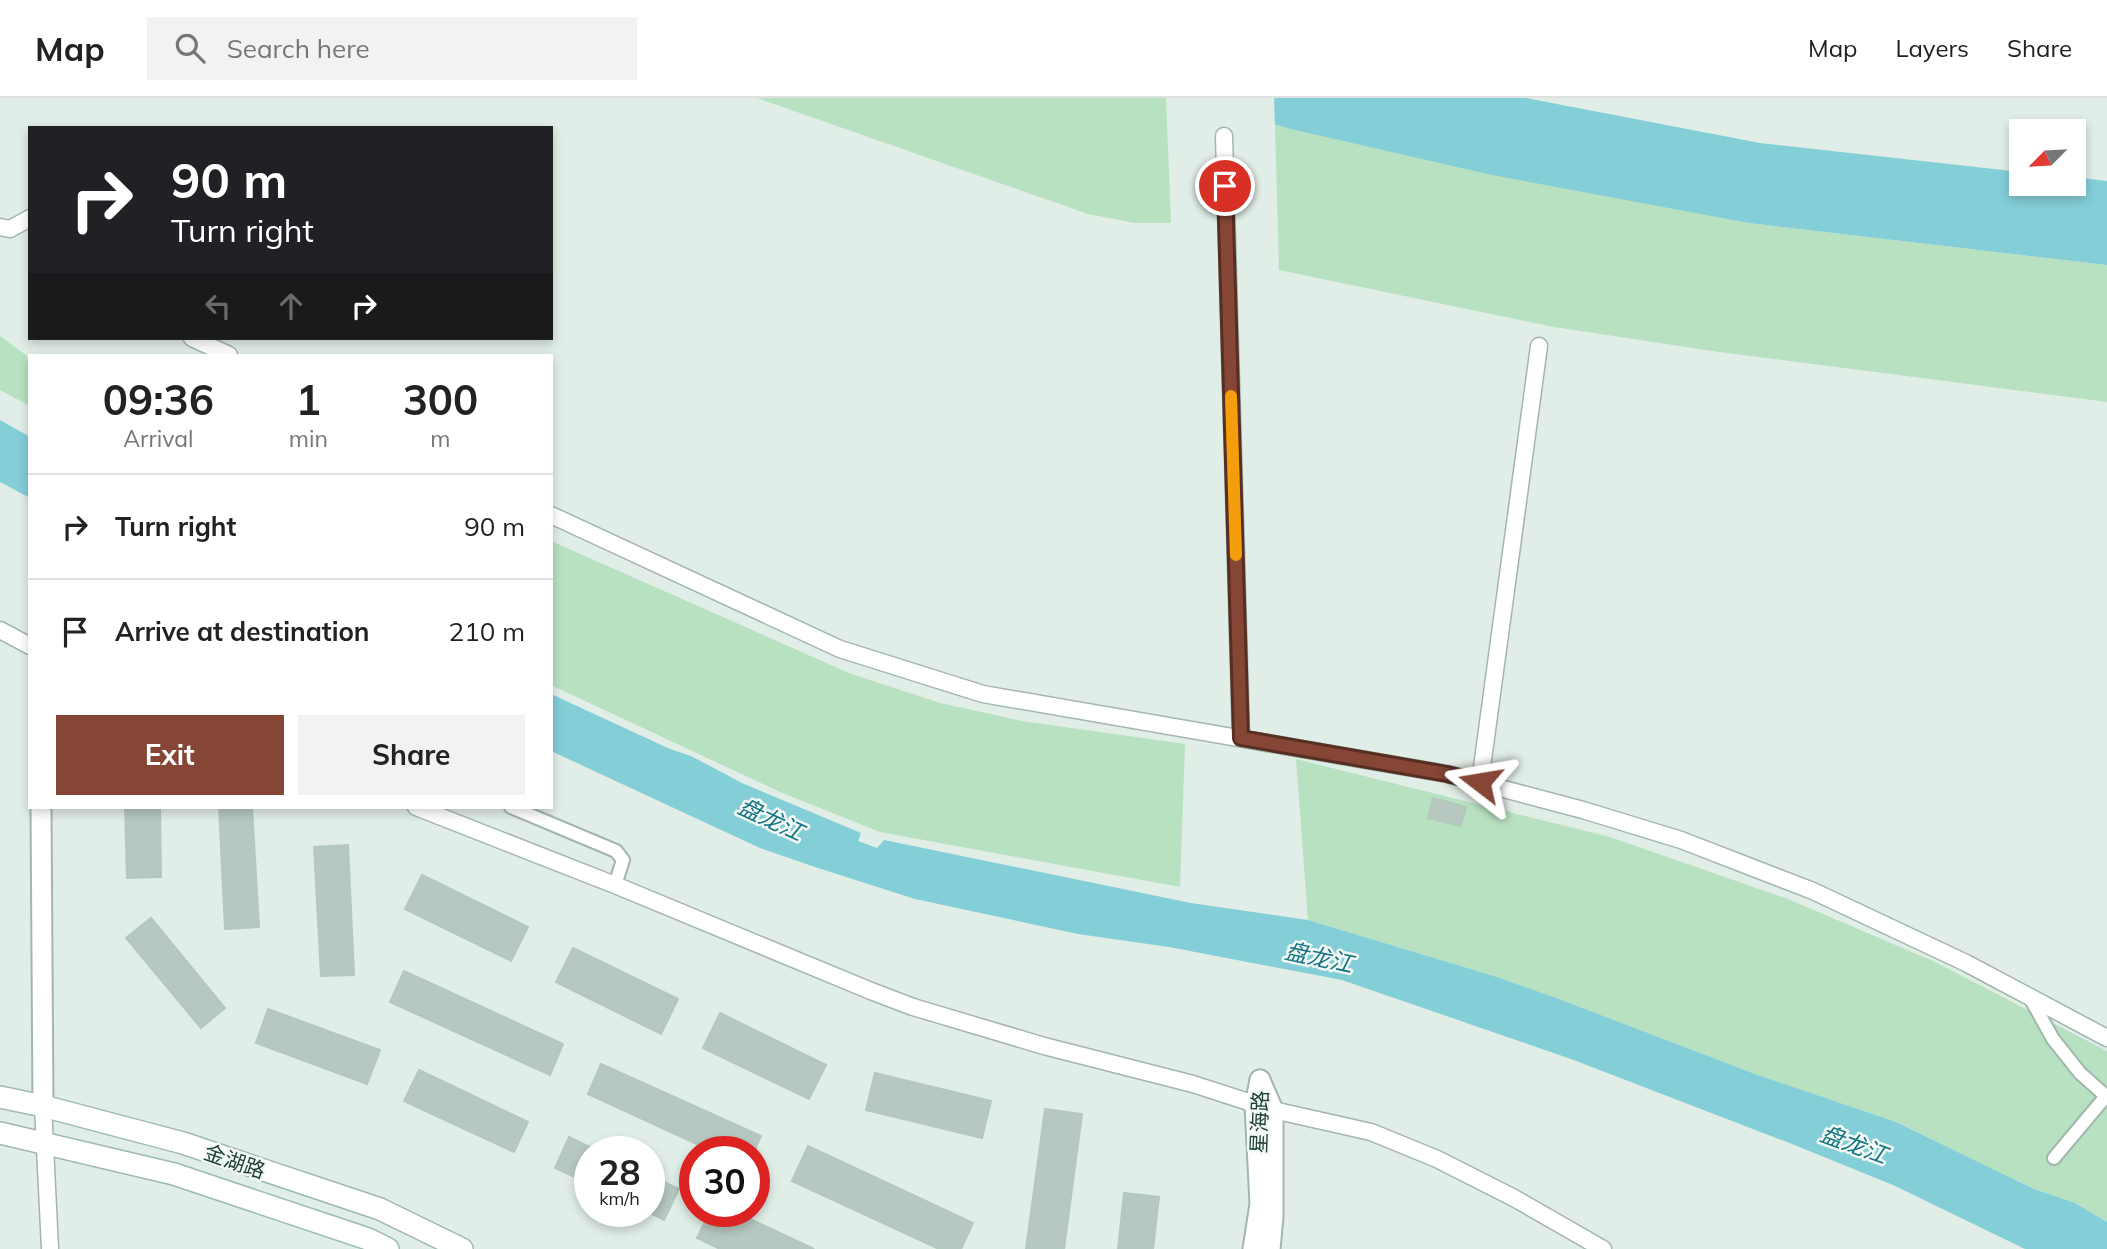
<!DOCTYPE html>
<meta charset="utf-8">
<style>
body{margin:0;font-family:Mulish,"Noto Sans SC",sans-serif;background:#f2f2f2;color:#222;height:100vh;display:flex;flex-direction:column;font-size:26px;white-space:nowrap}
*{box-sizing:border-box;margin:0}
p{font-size:23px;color:#767676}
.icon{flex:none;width:38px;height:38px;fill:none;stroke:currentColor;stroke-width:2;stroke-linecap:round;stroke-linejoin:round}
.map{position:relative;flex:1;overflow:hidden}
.details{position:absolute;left:28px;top:256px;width:525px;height:455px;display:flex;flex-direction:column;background:#fff;border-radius:0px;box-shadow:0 4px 10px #0003}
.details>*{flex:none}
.hud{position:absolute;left:28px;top:28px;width:525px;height:214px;border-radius:0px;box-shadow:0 4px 10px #0003;background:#202124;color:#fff;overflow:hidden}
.needle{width:46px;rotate:246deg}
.tools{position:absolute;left:2009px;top:21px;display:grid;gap:14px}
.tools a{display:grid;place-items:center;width:77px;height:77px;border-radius:0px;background:#fff;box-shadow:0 4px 10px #0003;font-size:35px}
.speed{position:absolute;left:574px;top:1038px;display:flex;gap:14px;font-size:35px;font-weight:700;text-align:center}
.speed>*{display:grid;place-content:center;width:91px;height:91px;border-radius:50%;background:#fff;box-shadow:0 4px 10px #0003;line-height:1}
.speed small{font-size:18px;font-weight:400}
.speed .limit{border:10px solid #d22;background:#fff;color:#111}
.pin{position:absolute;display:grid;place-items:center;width:60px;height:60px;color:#fff;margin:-30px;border:4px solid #fff;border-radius:50%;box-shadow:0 2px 7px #0007}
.me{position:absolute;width:77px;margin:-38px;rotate:284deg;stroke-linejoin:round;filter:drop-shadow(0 0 5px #0008)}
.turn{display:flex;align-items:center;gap:24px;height:147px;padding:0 28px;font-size:32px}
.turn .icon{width:91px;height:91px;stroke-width:2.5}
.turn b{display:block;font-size:49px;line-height:60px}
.lanes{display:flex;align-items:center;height:66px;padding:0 28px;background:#0003;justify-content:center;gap:35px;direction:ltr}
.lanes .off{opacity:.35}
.eta{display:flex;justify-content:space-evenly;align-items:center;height:119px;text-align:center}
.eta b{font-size:42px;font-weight:700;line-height:49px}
.button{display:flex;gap:14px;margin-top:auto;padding:14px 28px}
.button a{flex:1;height:80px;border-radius:0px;background:#854635;color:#fff;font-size:28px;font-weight:700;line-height:80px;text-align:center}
.button a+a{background:#f2f2f2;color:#222}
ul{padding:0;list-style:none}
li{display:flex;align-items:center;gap:21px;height:105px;padding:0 28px;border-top:2px solid #e0e0e0}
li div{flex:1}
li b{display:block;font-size:26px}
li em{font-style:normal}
header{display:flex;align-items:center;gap:42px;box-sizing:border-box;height:98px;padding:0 35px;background:#fff;border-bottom:2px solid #e0e0e0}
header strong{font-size:33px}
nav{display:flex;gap:38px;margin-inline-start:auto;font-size:24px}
.search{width:490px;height:63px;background:#f2f2f2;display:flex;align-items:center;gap:18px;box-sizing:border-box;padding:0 24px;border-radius:0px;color:#767676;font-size:26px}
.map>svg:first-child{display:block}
.green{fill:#b8e1c1}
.water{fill:#84ced8}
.pier{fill:#e1ede7}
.building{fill:#b6c8c0;stroke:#b3c8be;stroke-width:2}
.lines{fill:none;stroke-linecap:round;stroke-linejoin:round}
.pedestrian-casing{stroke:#a3b6ae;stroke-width:16}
.minor-casing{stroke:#a3b6ae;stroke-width:19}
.tertiary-casing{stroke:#a3b6ae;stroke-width:23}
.secondary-casing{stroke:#9ebaaf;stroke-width:24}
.pedestrian{stroke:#fff;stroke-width:12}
.minor{stroke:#fff;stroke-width:16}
.tertiary{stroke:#fff;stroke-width:19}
.secondary{stroke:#fff;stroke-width:21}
.route-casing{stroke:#562e22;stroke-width:18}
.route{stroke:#854635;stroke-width:12}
.slow{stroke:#f59e0b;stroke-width:12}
.labels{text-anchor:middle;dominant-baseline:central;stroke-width:5;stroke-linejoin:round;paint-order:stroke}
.street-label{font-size:21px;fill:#204036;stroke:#f2f9f5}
.water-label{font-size:23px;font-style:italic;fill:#137482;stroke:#f2f9f5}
</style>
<header>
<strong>Map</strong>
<div class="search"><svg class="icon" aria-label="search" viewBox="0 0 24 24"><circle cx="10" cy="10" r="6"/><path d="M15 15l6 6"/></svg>Search here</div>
<nav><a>Map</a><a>Layers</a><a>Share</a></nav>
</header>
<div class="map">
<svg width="2107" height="1151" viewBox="0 0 2107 1151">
<rect width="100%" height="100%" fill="#e1ede7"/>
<g class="green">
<path d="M757 0H1166L1171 125H1135L1088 116Z"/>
<path d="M1275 27 1749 125 2107 167V304L1719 254 1554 229 1279 172Z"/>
<path d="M0 238 27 258 30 274V308L0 292Z"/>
<path d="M551 443 849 575 940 605 1022 623 1185 646 1180 789 880 734 780 694 551 587Z"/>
<path d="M1296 661 1610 739 1788 801 1933 863 2107 953V1124L2075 1105 2034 1091 1896 1024 1755 976 1559 901 1494 878 1308 822Z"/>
</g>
<g class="water">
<path d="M1177 0H1526L1760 45 2021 74V86H2074V79L2107 83V167L1749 125 1492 77 1291 31Z"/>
<path d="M0 322 30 339V400L0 384Z"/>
<path d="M551 596 670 651 691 658 742 685 861 735 858 743 877 750 884 742 1191 805 1308 822 1494 878 1559 901 1755 976 1896 1024 2034 1091 2075 1105 2107 1124V1151H2025L1893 1087 1792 1046 1571 961 1342 882 1169 849 1078 836 915 801 815 769 760 750 551 653Z"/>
</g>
<path class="pier" d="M1174 0H1274L1275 31 1176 3Z"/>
<g class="building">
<path d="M1433 700 1466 709 1461 728 1428 720Z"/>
<path d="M125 709H160L161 779 127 780Z"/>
<path d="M219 709H252L259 829 225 831Z"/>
<path d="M348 747 354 877 321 878 314 749Z"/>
<path d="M422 777 528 829 511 863 405 811Z"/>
<path d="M151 820 225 910 201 930 126 840Z"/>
<path d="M573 850 678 901 661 936 556 884Z"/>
<path d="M404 873 563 946 550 977 390 904Z"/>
<path d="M268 911 380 952 367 986 256 945Z"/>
<path d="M720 915 826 967 809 1001 703 950Z"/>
<path d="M601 966 761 1038 754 1054H714L588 996Z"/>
<path d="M419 972 528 1024 514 1054 404 1003Z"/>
<path d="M875 975 991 1003 982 1040 866 1012Z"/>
<path d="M1045 1011 1082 1016 1064 1151H1026Z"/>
<path d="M569 1039 600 1054H590V1086L555 1070Z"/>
<path d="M808 1048 973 1125 961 1151H939L792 1083Z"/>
<path d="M649 1077 679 1091 664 1122 646 1113H649Z"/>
<path d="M1124 1095 1159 1099 1153 1151H1118Z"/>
<path d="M710 1113H733L814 1151H720L697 1140Z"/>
</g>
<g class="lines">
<defs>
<g id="pedestrian">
<path d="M511 709 616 753 623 762 615 787"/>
<path d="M2029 898 2053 941 2080 975 2107 999"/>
<path d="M2054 1060 2106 998"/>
</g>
<g id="minor">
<path d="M1224 38 1241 640"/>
<path d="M0 129 10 131 30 120"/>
<path d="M192 240 229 257"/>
<path d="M551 417 840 551 983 596 1447 676 1583 712 1681 742 1813 793 1966 865 2107 940"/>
<path d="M0 532 30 548"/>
<path d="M1480 684 1539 248"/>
<path d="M416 709 615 787 871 893 913 909 1044 948 1193 986 1273 1012 1371 1034 1437 1061 1514 1100 1603 1151"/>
<path d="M43 1008 50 1151"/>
</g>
<g id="tertiary">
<path d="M41 709 43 1008"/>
<path d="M1260 982 1273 1012V1119L1270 1151"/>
<path d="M1253 1151 1260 1106 1255 1007 1260 982"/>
</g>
<g id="secondary">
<path d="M0 999 43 1008 183 1045 380 1111 462 1151"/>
<path d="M0 1035 174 1076 368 1141 388 1151"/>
</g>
</defs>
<use href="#pedestrian" class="pedestrian-casing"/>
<use href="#minor" class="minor-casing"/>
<use href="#tertiary" class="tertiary-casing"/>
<use href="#secondary" class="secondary-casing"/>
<use href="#pedestrian" class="pedestrian"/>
<use href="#minor" class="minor"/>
<use href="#tertiary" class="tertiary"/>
<use href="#secondary" class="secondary"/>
</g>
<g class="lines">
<defs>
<path id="route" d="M1225 88 1241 640 1447 676 1480 684"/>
</defs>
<use href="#route" class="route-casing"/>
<use href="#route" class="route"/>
<path class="slow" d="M1231 298 1236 457"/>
</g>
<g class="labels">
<g class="street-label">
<text transform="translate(1259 1024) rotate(-88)">星海路</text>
<text transform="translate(235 1063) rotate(19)">金湖路</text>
</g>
<g class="water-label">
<text transform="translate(771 721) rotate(25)">盘龙江</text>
<text transform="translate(1319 859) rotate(12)">盘龙江</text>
<text transform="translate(1854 1046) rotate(20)">盘龙江</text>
</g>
</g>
</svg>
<div class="tools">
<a><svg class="needle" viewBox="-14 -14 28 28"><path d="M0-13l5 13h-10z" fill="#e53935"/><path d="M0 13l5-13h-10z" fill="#767676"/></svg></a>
</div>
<div class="speed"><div>28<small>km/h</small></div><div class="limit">30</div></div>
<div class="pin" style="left:1225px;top:88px;background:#d93025"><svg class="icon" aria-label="arrive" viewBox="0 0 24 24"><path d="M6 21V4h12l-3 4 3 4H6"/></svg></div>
<svg class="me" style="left:1480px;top:684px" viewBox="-20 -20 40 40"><path d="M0-17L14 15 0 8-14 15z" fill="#854635" stroke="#fff" stroke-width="4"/></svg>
<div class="hud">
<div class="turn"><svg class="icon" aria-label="right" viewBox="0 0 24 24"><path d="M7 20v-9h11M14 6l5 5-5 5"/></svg><div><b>90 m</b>Turn right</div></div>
<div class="lanes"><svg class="icon off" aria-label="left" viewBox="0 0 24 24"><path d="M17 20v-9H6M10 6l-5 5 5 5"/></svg><svg class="icon off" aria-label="ahead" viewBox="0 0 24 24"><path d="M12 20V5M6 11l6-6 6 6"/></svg><svg class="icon" aria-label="right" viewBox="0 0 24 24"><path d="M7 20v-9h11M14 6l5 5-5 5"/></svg></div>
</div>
<section class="details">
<div class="eta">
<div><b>09:36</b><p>Arrival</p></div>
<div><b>1</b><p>min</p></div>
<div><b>300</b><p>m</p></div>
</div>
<ul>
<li><svg class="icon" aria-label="right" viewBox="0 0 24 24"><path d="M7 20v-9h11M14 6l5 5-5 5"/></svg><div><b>Turn right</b></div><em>90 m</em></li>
<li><svg class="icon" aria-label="arrive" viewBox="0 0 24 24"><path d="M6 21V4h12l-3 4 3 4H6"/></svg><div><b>Arrive at destination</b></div><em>210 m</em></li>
</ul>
<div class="button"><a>Exit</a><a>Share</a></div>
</section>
</div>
